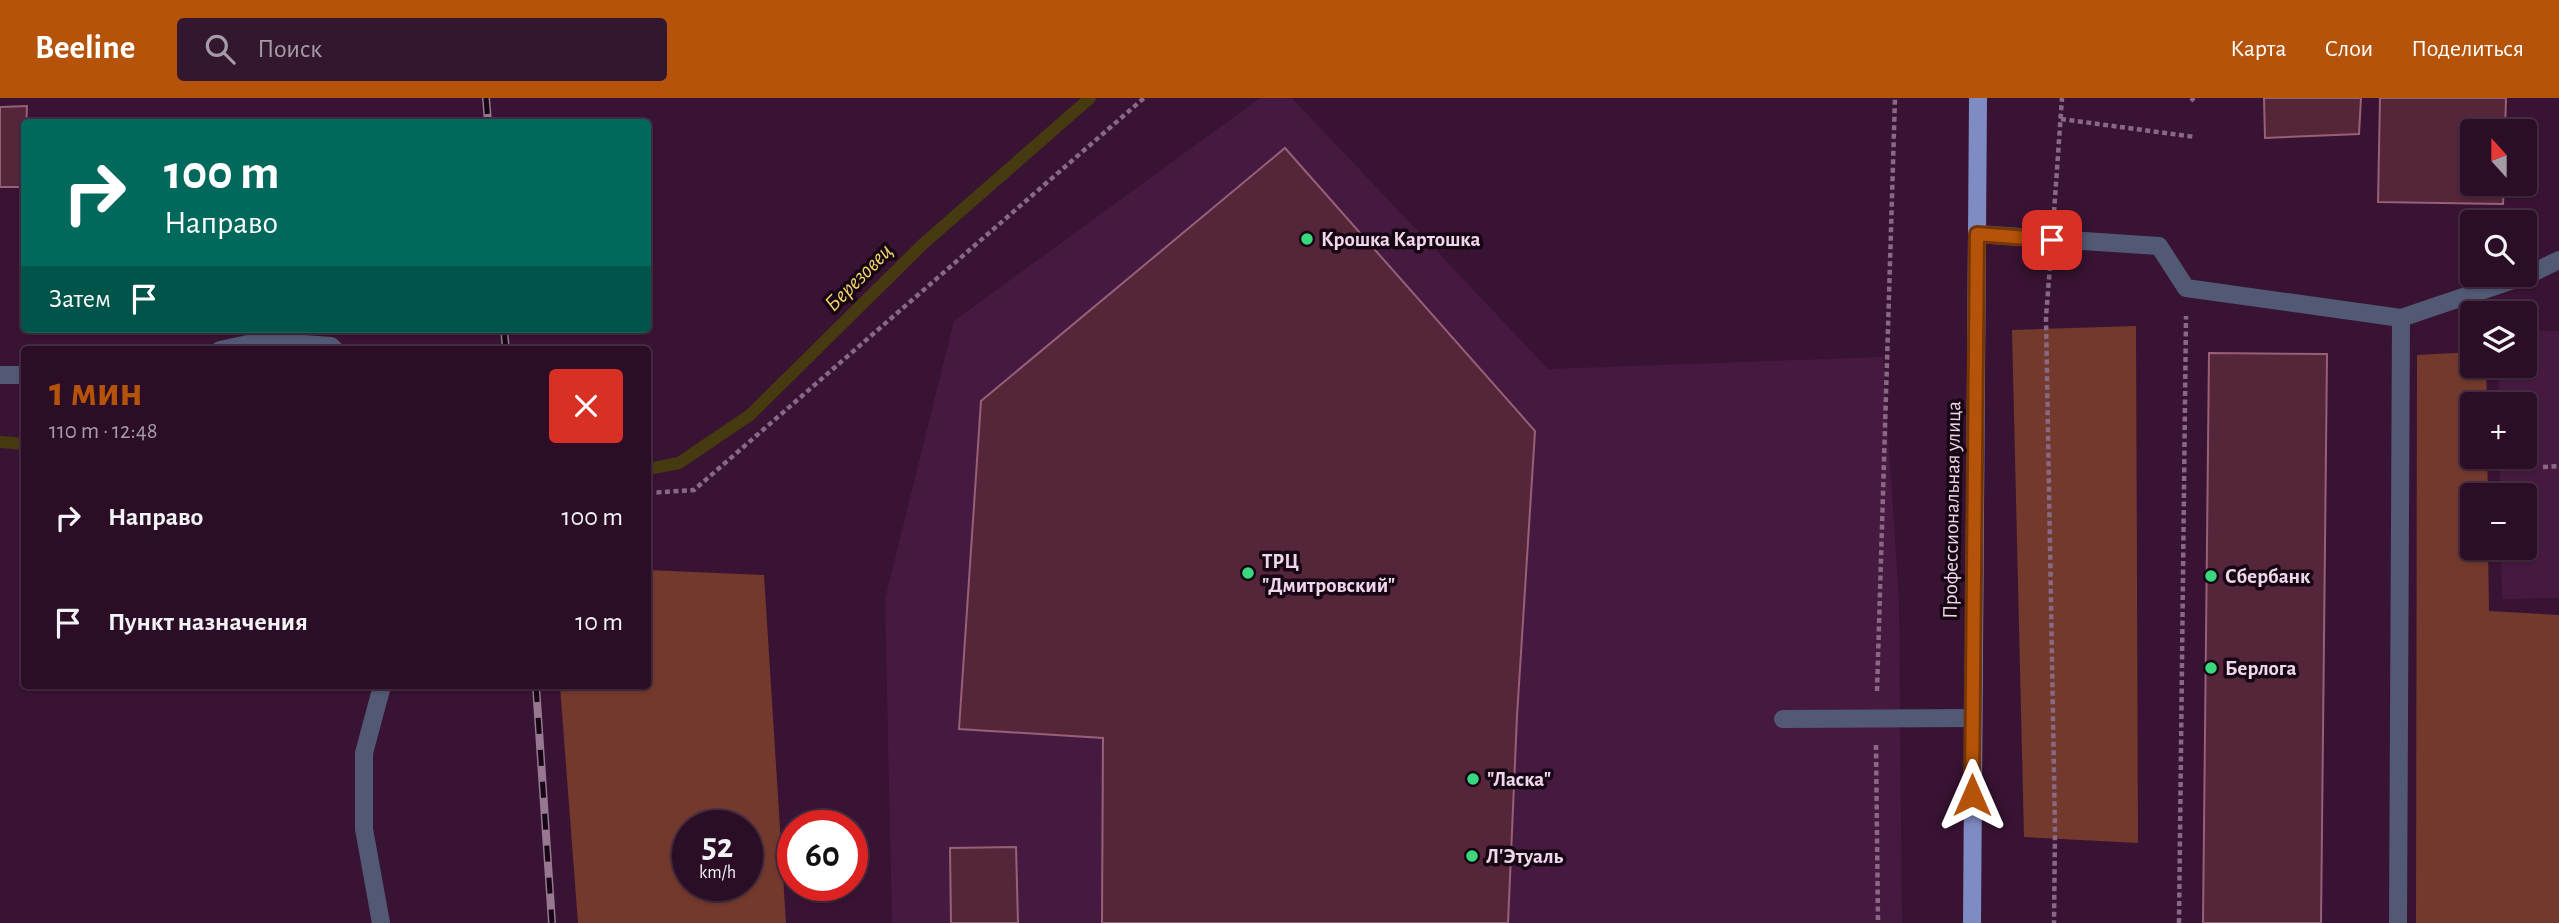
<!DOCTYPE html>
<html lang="ru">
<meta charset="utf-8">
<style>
body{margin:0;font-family:"Alegreya Sans",sans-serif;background:#33172e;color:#f1f3f6;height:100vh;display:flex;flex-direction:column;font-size:26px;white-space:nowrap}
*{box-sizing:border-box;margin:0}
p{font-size:23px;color:#a69ca7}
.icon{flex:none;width:38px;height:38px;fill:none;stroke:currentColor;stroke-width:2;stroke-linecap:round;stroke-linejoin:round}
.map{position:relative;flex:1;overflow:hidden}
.drawer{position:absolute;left:21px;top:248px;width:630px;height:343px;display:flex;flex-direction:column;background:#2b0e26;border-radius:7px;box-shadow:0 2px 5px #0004,0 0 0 2px #472e43}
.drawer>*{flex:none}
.guide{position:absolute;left:21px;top:21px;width:630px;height:214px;border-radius:7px;box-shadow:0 2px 5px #0004,0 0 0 2px #472e43;background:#00695c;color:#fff;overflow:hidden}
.needle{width:46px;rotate:339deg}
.buttons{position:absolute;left:2460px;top:21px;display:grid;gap:14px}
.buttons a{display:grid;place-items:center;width:77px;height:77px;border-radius:7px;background:#2b0e26;box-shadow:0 2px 5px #0004,0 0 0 2px #472e43;font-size:35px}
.speed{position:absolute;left:672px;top:712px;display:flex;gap:14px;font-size:35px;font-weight:700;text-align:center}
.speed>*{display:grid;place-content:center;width:91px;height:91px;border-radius:50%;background:#2b0e26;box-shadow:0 2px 5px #0004,0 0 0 2px #472e43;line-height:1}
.speed small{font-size:18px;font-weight:400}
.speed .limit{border:10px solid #d22;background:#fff;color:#111}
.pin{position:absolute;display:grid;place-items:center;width:60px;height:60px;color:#fff;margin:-30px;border-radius:14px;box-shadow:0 4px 10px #0006}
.me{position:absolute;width:77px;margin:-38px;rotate:0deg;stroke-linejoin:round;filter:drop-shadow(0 0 5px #0008)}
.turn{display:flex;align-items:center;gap:24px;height:147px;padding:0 28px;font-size:32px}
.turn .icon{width:91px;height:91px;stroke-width:2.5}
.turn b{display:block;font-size:49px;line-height:60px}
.then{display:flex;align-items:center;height:66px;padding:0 28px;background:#0003;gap:14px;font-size:26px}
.round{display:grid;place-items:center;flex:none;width:74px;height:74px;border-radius:7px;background:#33172e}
.head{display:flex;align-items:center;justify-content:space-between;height:119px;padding:0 28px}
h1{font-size:42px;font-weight:700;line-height:52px;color:#b45309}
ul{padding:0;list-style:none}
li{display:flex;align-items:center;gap:21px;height:105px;padding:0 28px}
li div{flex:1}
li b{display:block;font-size:26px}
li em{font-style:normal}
header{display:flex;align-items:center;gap:42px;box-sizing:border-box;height:98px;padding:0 35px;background:#b45309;color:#fff}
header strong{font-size:33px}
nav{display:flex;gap:38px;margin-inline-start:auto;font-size:24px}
.search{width:490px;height:63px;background:#33172e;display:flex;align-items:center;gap:18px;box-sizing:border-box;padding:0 24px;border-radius:7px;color:#a69ca7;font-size:26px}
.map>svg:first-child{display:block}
.built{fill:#461a40}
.green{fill:#73392c;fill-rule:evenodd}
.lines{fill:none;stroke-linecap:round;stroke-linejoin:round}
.stream{stroke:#463a10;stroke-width:12}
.building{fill:#55253a;stroke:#976077;stroke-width:2}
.path{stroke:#896883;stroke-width:4.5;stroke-dasharray:5 3.5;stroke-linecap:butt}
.lane{stroke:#525974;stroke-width:18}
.street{stroke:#525974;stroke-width:18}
.primary{stroke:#7f8cc4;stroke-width:18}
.rail-casing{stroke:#977791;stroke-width:8}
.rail{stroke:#170714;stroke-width:5;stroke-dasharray:16;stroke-linecap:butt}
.route-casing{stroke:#753606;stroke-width:18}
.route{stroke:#b45309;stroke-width:12}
.poi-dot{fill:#39d87f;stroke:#170714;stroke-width:2.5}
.labels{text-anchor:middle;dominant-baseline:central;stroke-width:7;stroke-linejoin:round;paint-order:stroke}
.poi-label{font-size:21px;font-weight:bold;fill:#f0d6ea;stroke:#170714;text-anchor:start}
.street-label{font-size:21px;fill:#f0d6ea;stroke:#170714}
.water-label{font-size:23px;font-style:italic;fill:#f3d569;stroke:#170714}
</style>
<header>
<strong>Beeline</strong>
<div class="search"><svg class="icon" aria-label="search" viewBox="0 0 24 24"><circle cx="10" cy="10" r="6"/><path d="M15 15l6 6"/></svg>Поиск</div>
<nav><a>Карта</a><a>Слои</a><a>Поделиться</a></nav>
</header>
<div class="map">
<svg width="2559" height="825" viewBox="0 0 2559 825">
<rect width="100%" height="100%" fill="#391333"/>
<g class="built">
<path d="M1260 0H1292L1548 271 1883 259 1899 502 1902 825H892L885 501 954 223Z"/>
<path d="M2525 233H2559V500L2502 501 2501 450H2525V397H2500V359H2525V306H2499V268H2525Z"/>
</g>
<g class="green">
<path d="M2136 228 2138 745 2024 739 2012 232Z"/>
<path d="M2473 254V268H2486L2487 306H2473V359H2487L2488 397H2473V450H2488L2489 513 2559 517V825H2416L2417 257Z"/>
<path d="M648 472 764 477 786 825H578L560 588H648ZM688 728H747V788H688Z"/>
</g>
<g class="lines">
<g class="stream">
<path d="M0 344 24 346"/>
<path d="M648 371 679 365 750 317 923 146 1090 0"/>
</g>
</g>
<g class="building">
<path d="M2264 0H2361L2359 36 2265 40Z"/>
<path d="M2380 0H2506L2505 33H2473V86H2504L2503 106 2378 104Z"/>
<path d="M27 8 24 89H0V9Z"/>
<path d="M1285 50 1535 333 1517 618 1508 825H1102L1103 640 959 631 981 303Z"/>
<path d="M2209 255 2327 256 2321 825H2203Z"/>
<path d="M1016 749 1018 825H951L950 750Z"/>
</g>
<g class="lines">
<g class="path">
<path d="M2191 0 2194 3"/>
<path d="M2061 21 2195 39"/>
<path d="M2054 114 2062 0"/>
<path d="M2050 168 2046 219 2055 733 2054 825"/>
<path d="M2543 369 2559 368"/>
<path d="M648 395 694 392 1144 0"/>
<path d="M1877 593 1895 0"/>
<path d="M1876 647 1878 825"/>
<path d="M2179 825 2186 218"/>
</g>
<g class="lane">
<path d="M1977 136 2159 148 2186 190 2401 220"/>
<path d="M1783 621 1973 620"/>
<path d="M2398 825 2401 220 2528 177 2559 162"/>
</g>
<g class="street">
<path d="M220 252 262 243 331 248 335 252"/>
<path d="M0 277H24"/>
<path d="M381 825 364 731V655L382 588"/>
</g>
<path class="primary" d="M1972 825 1978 0"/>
<defs>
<g id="rail">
<path d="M486 0 488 24"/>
<path d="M504 231 506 252"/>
<path d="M536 588 552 825"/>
</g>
</defs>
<use href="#rail" class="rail-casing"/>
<use href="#rail" class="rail"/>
</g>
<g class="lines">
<defs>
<path id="route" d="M1972 697 1977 136 2052 142"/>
</defs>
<use href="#route" class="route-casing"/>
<use href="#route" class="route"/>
</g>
<g class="poi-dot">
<circle cx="1307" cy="141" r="7"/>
<circle cx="1248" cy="475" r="7"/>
<circle cx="2211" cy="478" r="7"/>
<circle cx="2211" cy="570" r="7"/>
<circle cx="1473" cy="681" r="7"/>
<circle cx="1472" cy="758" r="7"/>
</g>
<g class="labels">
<g class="poi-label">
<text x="1321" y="141">Крошка Картошка</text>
<text x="1262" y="463">ТРЦ<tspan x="1262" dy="24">"Дмитровский"</tspan></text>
<text x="2225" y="478">Сбербанк</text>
<text x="2225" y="570">Берлога</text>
<text x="1487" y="681">"Ласка"</text>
<text x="1486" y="758">Л'Этуаль</text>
</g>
<g class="street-label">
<text transform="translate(1952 412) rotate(-89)">Профессиональная улица</text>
</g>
<g class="water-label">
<text transform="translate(859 180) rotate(-45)">Березовец</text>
</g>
</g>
</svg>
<div class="buttons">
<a><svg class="needle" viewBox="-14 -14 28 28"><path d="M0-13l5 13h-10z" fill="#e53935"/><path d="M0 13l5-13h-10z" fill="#a69ca7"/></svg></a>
<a><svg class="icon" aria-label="search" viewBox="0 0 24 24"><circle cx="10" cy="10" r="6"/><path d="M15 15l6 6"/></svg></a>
<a><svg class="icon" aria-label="layers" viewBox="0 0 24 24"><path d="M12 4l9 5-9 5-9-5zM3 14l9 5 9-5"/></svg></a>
<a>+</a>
<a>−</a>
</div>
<div class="speed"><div>52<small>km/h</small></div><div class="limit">60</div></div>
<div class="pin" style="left:2052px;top:142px;background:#d93025"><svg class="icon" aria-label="arrive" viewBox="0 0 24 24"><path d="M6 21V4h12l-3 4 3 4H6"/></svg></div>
<svg class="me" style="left:1972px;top:697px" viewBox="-20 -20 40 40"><path d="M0-17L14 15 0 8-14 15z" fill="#b45309" stroke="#fff" stroke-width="4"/></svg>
<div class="guide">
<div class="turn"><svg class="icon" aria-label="right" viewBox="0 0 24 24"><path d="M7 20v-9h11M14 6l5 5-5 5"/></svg><div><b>100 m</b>Направо</div></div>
<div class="then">Затем<svg class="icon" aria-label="arrive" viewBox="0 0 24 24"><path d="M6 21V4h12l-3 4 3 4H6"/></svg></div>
</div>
<section class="drawer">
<div class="head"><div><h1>1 мин</h1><p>110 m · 12:48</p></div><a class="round" style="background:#d93025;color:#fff"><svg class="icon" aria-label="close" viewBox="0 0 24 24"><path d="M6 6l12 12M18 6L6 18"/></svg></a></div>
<ul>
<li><svg class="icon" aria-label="right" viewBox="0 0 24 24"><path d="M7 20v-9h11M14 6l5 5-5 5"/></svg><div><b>Направо</b></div><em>100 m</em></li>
<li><svg class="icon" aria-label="arrive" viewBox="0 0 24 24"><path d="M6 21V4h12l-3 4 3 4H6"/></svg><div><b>Пункт назначения</b></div><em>10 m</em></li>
</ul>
</section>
</div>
